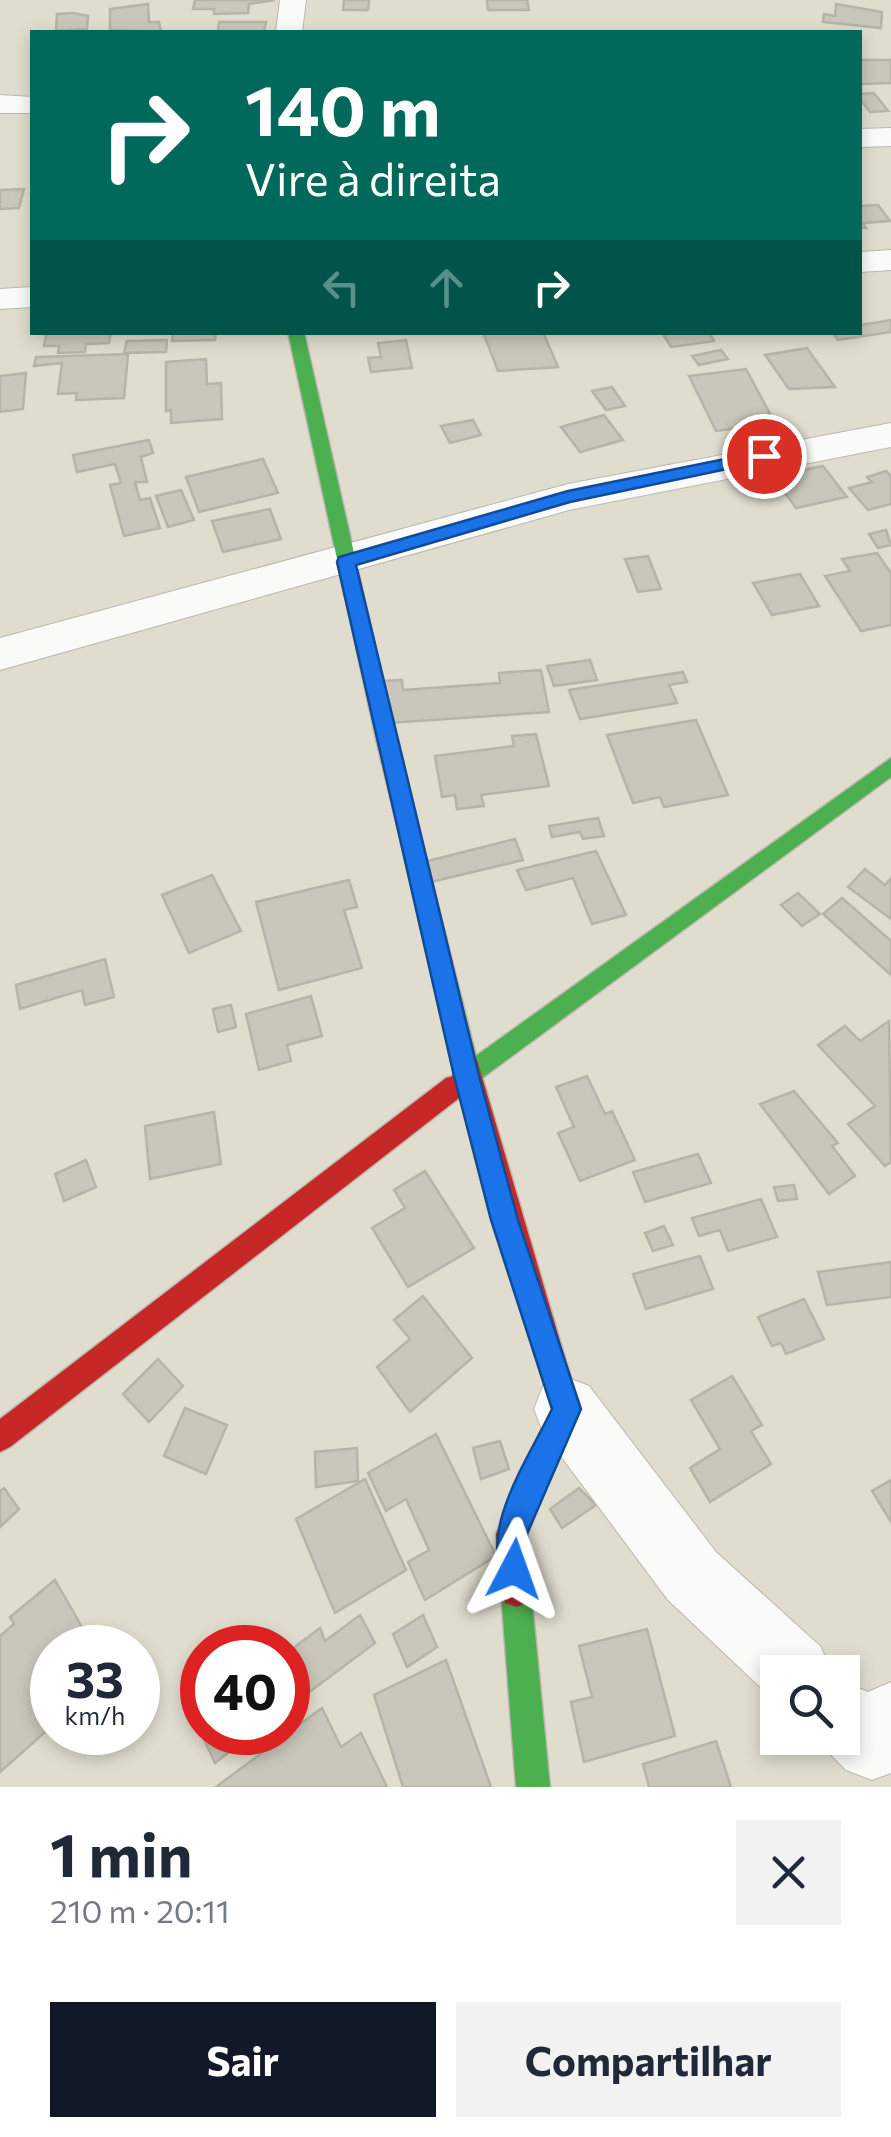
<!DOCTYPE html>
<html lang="pt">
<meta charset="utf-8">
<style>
body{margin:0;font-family:Commissioner,sans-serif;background:#f2f2f3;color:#1f2937;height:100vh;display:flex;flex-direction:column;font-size:38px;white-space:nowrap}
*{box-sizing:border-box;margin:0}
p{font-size:32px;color:#747a83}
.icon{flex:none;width:55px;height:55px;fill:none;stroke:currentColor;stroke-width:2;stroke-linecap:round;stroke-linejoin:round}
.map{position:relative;height:1787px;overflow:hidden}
.side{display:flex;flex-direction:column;background:#fff;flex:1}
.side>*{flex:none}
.banner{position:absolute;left:30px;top:30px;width:832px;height:305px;border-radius:0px;box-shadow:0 5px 15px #0003;background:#00695c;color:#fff;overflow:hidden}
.buttons{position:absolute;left:760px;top:1655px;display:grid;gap:20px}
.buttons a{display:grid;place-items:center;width:100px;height:100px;border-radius:0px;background:#fff;box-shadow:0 5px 15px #0003;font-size:50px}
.speed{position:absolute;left:30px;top:1625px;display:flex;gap:20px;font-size:50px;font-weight:700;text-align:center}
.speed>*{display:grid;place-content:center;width:130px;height:130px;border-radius:50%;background:#fff;box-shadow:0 5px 15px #0003;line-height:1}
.speed small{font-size:25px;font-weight:400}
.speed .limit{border:15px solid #d22;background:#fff;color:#111}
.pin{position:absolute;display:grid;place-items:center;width:85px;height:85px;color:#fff;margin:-42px;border:5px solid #fff;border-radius:50%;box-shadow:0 2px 10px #0007}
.me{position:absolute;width:110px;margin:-55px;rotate:4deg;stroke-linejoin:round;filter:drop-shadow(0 0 8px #0008)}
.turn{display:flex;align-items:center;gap:35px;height:210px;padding:0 50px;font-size:45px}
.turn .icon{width:130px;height:130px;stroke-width:2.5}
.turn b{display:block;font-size:70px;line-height:85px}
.lanes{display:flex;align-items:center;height:95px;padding:0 50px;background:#0003;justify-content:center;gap:50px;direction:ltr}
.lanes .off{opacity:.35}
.round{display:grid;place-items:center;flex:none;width:105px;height:105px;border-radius:0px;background:#f2f2f3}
.headline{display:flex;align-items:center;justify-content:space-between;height:170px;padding:0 50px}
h1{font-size:60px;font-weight:700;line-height:75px}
.action{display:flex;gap:20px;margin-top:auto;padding:20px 50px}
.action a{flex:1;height:115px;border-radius:0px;background:#111827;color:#fff;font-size:40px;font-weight:700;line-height:115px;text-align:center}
.action a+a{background:#f2f2f3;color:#1f2937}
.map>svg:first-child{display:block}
.building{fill:#c9c6bb;stroke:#b6b3a8;stroke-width:2.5}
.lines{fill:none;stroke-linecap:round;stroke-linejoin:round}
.street-casing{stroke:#bab7ac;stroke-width:2}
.fast-casing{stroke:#bab7ac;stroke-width:3}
.jam-casing{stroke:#bab7ac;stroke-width:3}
.street{fill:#fafaf8;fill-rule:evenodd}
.fast{fill:#4caf50;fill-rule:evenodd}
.jam{fill:#c62828;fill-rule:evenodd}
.route{fill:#1a73e8;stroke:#114b97;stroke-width:2.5}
</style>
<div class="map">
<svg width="891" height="1787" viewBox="0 0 891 1787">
<rect width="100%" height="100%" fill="#e0ddcf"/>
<g class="building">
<path d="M195 0H275L249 4 248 13 214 14V9H193Z"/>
<path d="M344 0H369L368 10H343Z"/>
<path d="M487 0H527L529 10H488Z"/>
<path d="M148 4 149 22H159L161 32 110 30V9Z"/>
<path d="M836 4 882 12 881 28 823 22 824 14 835 16Z"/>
<path d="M73 13 88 16 87 29 56 31 57 14Z"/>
<path d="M219 22H266L264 32H210L218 31Z"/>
<path d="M860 60H891V83L860 84Z"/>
<path d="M874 93 888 111 870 112 860 99V94Z"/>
<path d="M24 189 19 208 0 209V190Z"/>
<path d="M878 205 890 221 863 223 866 228H860V206Z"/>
<path d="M891 320V332L838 340 832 332H860V325Z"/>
<path d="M47 332H111L109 343 86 344 85 352 58 353 59 346H44Z"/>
<path d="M173 332H216L215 340 172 341Z"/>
<path d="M483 332H543L558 367 498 371Z"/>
<path d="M667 332H709L714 341 671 347 664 336Z"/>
<path d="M167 340 166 352 124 353 127 341Z"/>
<path d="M406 340 412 368 371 372 368 358 381 357 378 343Z"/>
<path d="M807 348 835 387 789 389 765 355Z"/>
<path d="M721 350 728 359 699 365 692 356Z"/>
<path d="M128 354 124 398 76 400 77 393 58 394 62 363 34 366 36 357Z"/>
<path d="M206 359 207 384 221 383 222 419 171 423V410L166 411V362Z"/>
<path d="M746 369 775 423 716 431 689 376Z"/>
<path d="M26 373 23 409 0 412V376Z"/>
<path d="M612 387 625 406 606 410 592 391Z"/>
<path d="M604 415 623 440 580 452 561 427Z"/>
<path d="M473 420 481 435 450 443 441 426Z"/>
<path d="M149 440 153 453 141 457 147 482H135L140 500 150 498 160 528 124 536 110 485 121 483 115 464 77 472 73 455Z"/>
<path d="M263 459 278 493 199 512 186 477Z"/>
<path d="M823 466 847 497 796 508 773 476Z"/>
<path d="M886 471 891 476V504L868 510 849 488 872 482 867 477Z"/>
<path d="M181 490 194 520 168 527 156 496Z"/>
<path d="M270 509 281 539 223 552 212 521Z"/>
<path d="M886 530 891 545 878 548 869 534Z"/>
<path d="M877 553 891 573V625L861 631 825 576 850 571 842 559Z"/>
<path d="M648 556 661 589 638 592 625 559Z"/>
<path d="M800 574 819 606 772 615 753 583Z"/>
<path d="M590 660 597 680 554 686 547 666Z"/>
<path d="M541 670 549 712 389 723 384 681 402 680 403 690 500 683 499 673Z"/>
<path d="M683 672 687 682 669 685 677 703 580 719 569 690Z"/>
<path d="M696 720 728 795 664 807 660 797 633 803 607 735Z"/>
<path d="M536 734 549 786 481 795 484 806 457 809 455 795 442 797 435 756 514 746 512 736Z"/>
<path d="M598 818 604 836 583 839 580 832 552 837 549 826Z"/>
<path d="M515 839 523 860 427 883 420 863Z"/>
<path d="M596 851 626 915 592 924 573 878 526 890 517 870Z"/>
<path d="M865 869 885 885 891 878V919L848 887Z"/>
<path d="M212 875 241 931 189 953 162 895Z"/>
<path d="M349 880 357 907 344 910 362 968 279 990 256 902Z"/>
<path d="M798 893 820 914 802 926 781 905Z"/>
<path d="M842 898 891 941V975L823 914Z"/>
<path d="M105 959 114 997 85 1005 82 990 20 1009 16 985Z"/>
<path d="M311 996 322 1036 287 1045 291 1061 259 1070 246 1014Z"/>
<path d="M231 1005 236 1027 218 1032 213 1009Z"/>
<path d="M889 1021 891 1162 885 1166 848 1124 875 1106 818 1045 845 1026 860 1041Z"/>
<path d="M587 1076 605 1114 612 1111 635 1160 580 1181 558 1133 574 1127 556 1087Z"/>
<path d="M794 1091 838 1143 832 1146 855 1176 829 1194 760 1104Z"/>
<path d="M214 1112 221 1164 150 1179 145 1126Z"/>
<path d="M698 1154 711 1183 645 1202 633 1172Z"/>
<path d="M86 1160 96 1187 64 1201 55 1174Z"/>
<path d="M425 1171 474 1248 408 1287 372 1228 405 1208 394 1190Z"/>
<path d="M794 1185 797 1199 778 1201 774 1187Z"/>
<path d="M761 1199 777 1237 728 1251 720 1230 699 1236 692 1218Z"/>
<path d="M664 1226 673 1245 653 1251 645 1233Z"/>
<path d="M700 1256 713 1289 646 1309 633 1274Z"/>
<path d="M891 1262V1297L827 1305 818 1272Z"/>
<path d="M423 1296 472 1358 410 1412 377 1367 410 1339 394 1320Z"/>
<path d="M804 1299 824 1339 786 1354 781 1343 772 1346 758 1317Z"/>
<path d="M158 1359 183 1386 149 1422 123 1394Z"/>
<path d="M732 1376 762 1425 751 1431 771 1464 710 1502 690 1468 720 1449 691 1400Z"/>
<path d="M185 1408 227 1425 206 1474 164 1456Z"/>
<path d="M436 1434 496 1556 425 1600 408 1562 429 1550 406 1499 386 1511 368 1473Z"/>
<path d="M500 1441 509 1469 481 1479 473 1448Z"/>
<path d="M357 1448 358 1481 316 1487 315 1452Z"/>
<path d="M365 1479 406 1570 335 1613 296 1519Z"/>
<path d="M891 1480V1522L872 1491Z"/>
<path d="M4 1488 19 1509 0 1527V1491Z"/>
<path d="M579 1488 596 1505 562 1528 550 1509Z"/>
<path d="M55 1580 94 1648H52V1726L0 1772V1636L14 1624 10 1617Z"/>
<path d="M360 1615 375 1643 288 1708V1652L320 1628 325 1641Z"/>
<path d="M423 1615 437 1647 407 1667 393 1634Z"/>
<path d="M647 1629 675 1736 584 1762 571 1702 592 1697 579 1646Z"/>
<path d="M446 1660 491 1787H403L374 1695Z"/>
<path d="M322 1708 341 1747 361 1733 387 1787H216Z"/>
<path d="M202 1715V1732H255L215 1763 195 1720Z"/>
<path d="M716 1741 731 1787H649L643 1764Z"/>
</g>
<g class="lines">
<defs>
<g id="street">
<path d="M280 0H306L302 32H276Z"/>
<path d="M0 95 32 97V113H0Z"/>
<path d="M891 128V146L860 147V129Z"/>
<path d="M891 250V270L860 272V252Z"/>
<path d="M32 287V307L0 309V289Z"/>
<path d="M891 423V447L569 510 0 670V638L568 484Z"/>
<path d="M566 1377 589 1386 716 1552 821 1647 831 1672H778V1700L771 1697 668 1600 543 1432 534 1409 543 1386Z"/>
<path d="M842 1681 868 1692 891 1682V1773L872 1780 846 1770 814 1738H842Z"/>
</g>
<g id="fast">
<path d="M288 332H304L396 739 476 1056 891 758V777L455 1098 446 1094 443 1086 457 1070 376 739Z"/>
<path d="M516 1577 527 1581 531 1592 550 1787H516L501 1592 505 1581Z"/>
</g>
<path id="jam" d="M466 1052 475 1055 478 1063 580 1409 526 1534 531 1592 527 1603 516 1607 505 1603 501 1592 496 1534 551 1409 463 1095 10 1447 0 1452V1419L446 1078 457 1075 454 1063 457 1055Z"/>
</defs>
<use href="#street" class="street-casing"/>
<use href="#fast" class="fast-casing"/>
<use href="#jam" class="jam-casing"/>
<use href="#street" class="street"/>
<use href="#fast" class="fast"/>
<use href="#jam" class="jam"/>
</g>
<path class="route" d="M764 451 773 456 770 460 570 502 356 565 479 1076 518 1220 581 1409 527 1534 530 1569 525 1580 514 1585 503 1580C480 1526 529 1458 552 1409L491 1220 454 1076 337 562 339 557 568 491Z"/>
</svg>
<div class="buttons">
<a><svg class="icon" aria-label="search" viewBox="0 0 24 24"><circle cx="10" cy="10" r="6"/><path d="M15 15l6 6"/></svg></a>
</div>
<div class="speed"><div>33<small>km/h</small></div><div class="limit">40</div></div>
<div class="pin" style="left:764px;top:456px;background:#d93025"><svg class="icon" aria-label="arrive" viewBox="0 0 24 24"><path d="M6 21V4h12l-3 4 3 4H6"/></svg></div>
<svg class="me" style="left:514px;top:1569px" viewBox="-20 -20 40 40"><path d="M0-17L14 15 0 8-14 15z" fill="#1a73e8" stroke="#fff" stroke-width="4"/></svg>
<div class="banner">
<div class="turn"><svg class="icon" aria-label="right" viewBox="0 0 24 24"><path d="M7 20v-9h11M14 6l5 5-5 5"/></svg><div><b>140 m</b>Vire à direita</div></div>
<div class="lanes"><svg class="icon off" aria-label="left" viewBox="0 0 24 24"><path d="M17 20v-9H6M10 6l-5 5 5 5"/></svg><svg class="icon off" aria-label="ahead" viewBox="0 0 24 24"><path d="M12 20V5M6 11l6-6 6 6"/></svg><svg class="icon" aria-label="right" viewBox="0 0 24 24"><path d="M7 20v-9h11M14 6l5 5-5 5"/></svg></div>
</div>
</div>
<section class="side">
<div class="headline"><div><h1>1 min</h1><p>210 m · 20:11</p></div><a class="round"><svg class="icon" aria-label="close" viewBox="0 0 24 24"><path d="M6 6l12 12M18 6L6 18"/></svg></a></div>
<div class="action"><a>Sair</a><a>Compartilhar</a></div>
</section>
